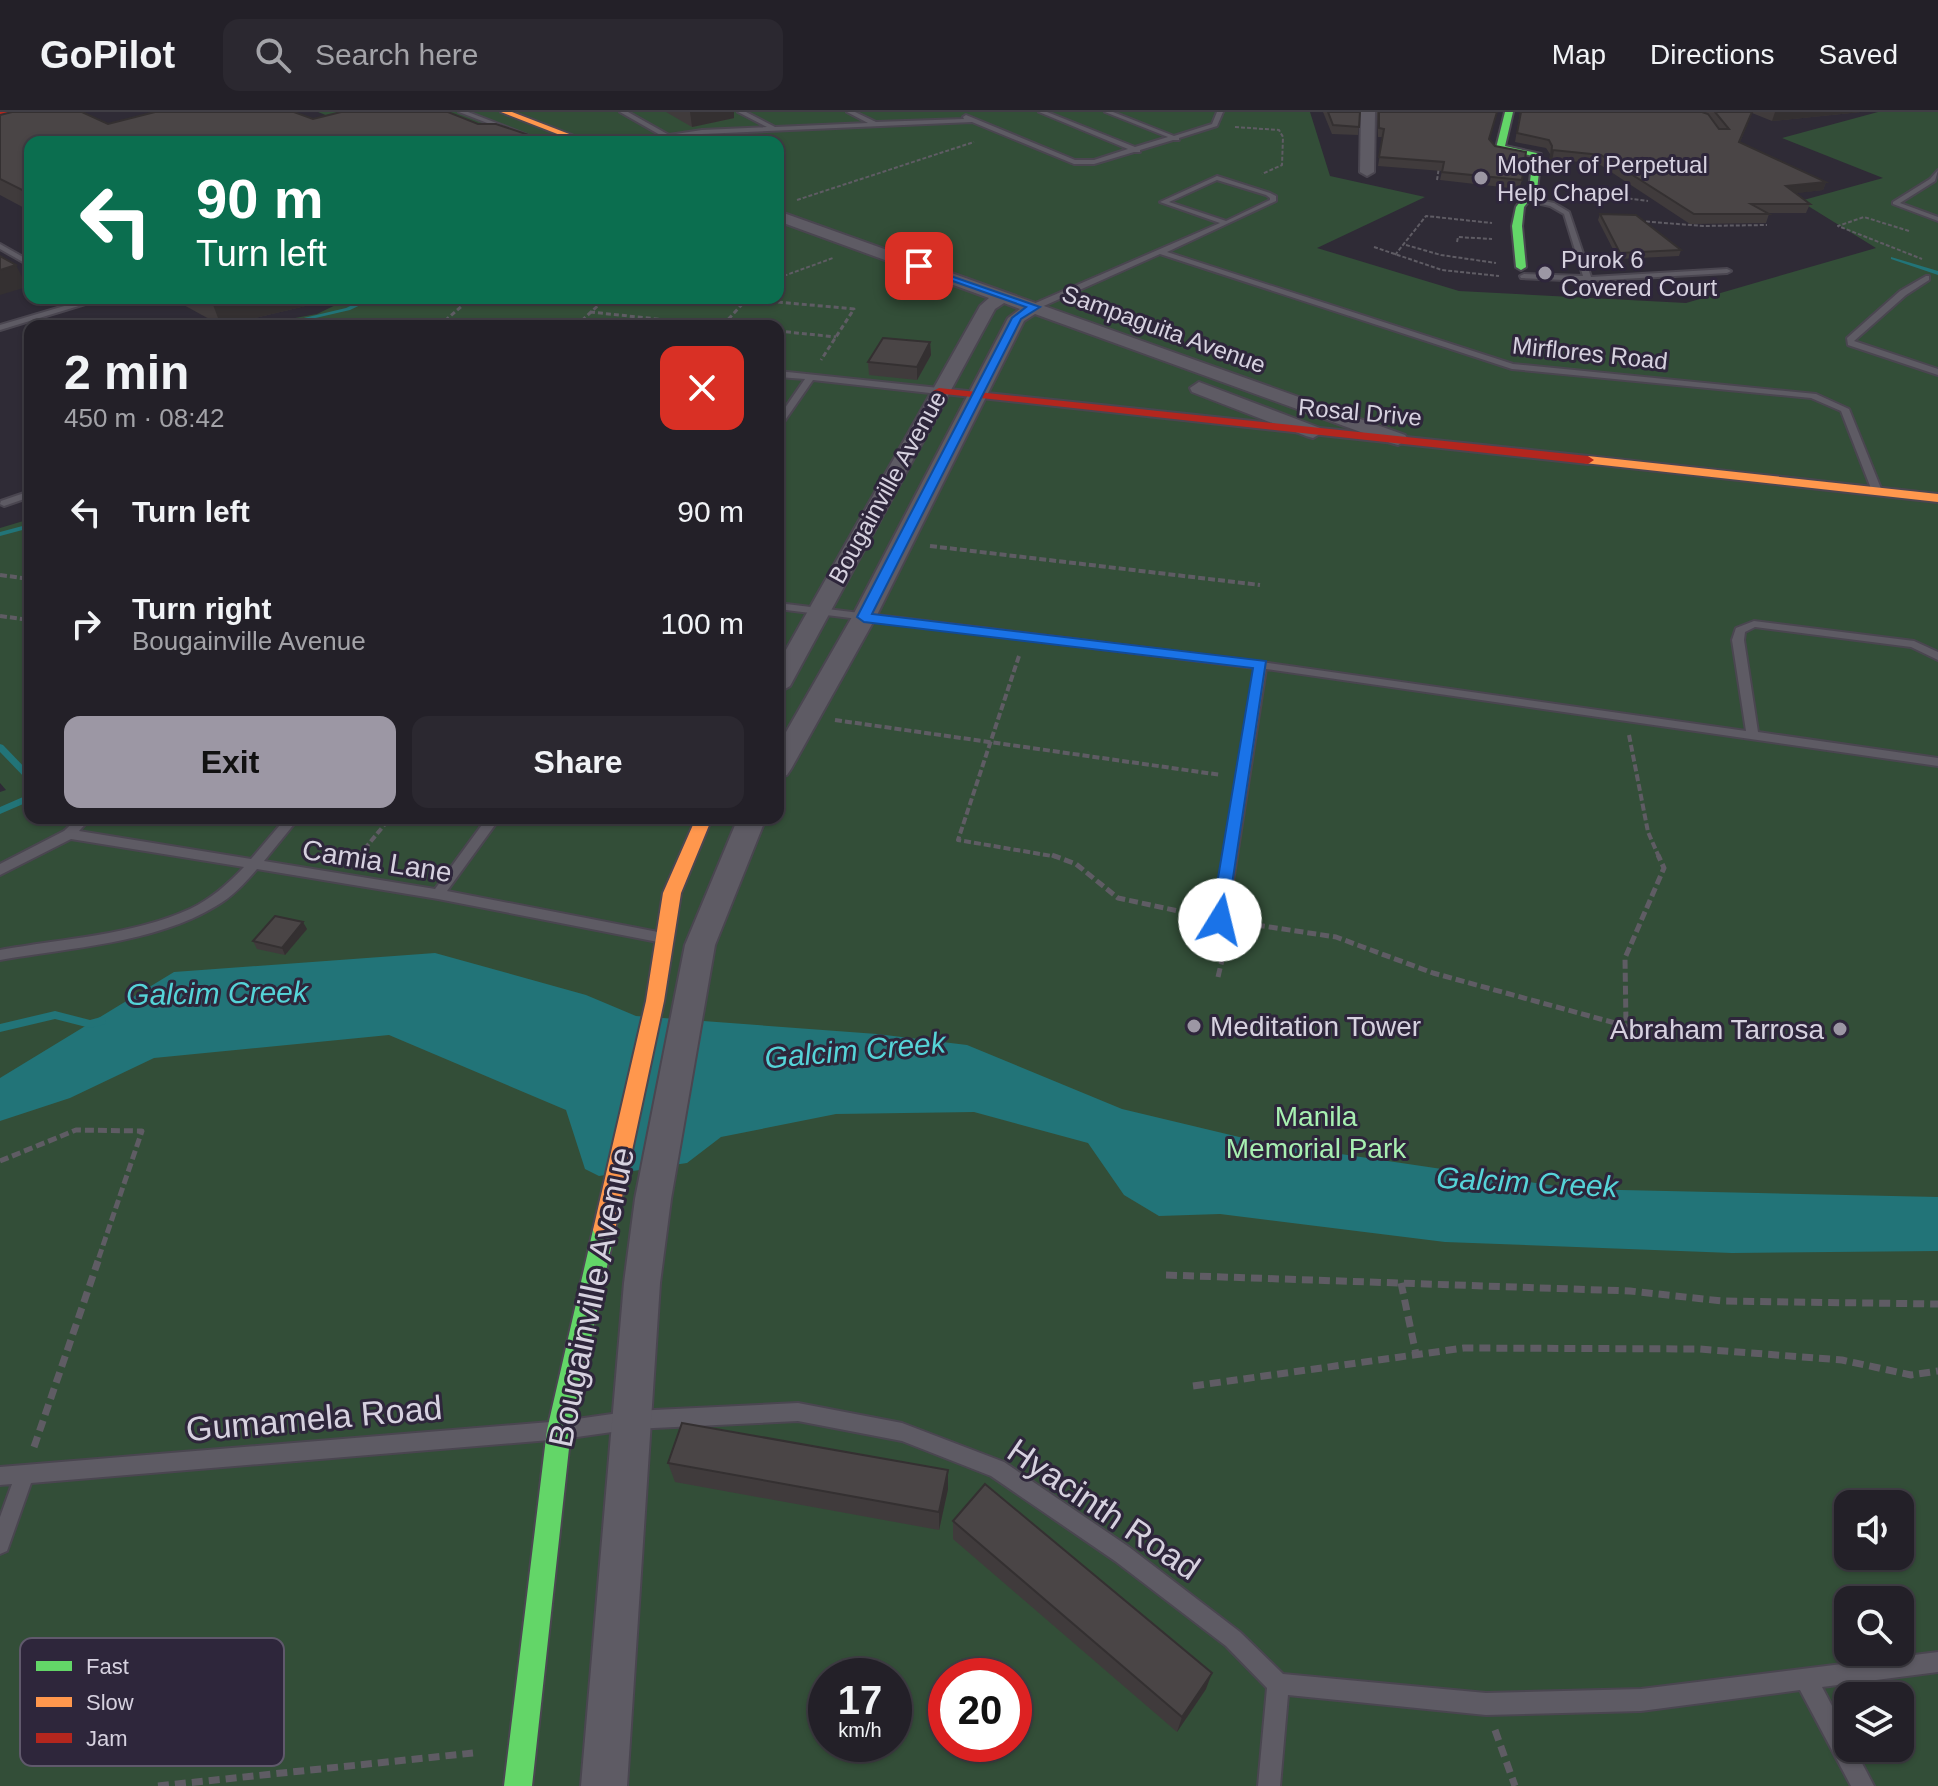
<!DOCTYPE html>
<meta charset="utf-8">
<style>
body{margin:0;font-family:Helvetica,sans-serif;background:#2b2830;color:#f1f3f6;height:100vh;display:flex;flex-direction:column;font-size:30px;white-space:nowrap}
*{box-sizing:border-box;margin:0}
p{font-size:26px;color:#a3a3a8}
.icon{flex:none;width:44px;height:44px;fill:none;stroke:currentColor;stroke-width:2;stroke-linecap:round;stroke-linejoin:round}
.map{position:relative;flex:1;overflow:hidden}
.side{position:absolute;left:24px;top:208px;width:760px;height:504px;display:flex;flex-direction:column;background:#232028;border-radius:16px;box-shadow:0 2px 6px #0004,0 0 0 2px #403e45}
.side>*{flex:none}
.guide{position:absolute;left:24px;top:24px;width:760px;height:168px;border-radius:16px;box-shadow:0 2px 6px #0004,0 0 0 2px #403e45;background:#0b6e4f;color:#fff;overflow:hidden}
.controls{position:absolute;left:1834px;top:1378px;display:grid;gap:16px}
.controls a{display:grid;place-items:center;width:80px;height:80px;border-radius:16px;background:#232028;box-shadow:0 2px 6px #0004,0 0 0 2px #403e45;font-size:40px}
.speed{position:absolute;left:808px;top:1546px;display:flex;gap:16px;font-size:40px;font-weight:700;text-align:center}
.speed>*{display:grid;place-content:center;width:104px;height:104px;border-radius:50%;background:#232028;box-shadow:0 2px 6px #0004,0 0 0 2px #403e45;line-height:1}
.speed small{font-size:20px;font-weight:400}
.speed .limit{border:12px solid #d22;background:#fff;color:#111}
.pin{position:absolute;display:grid;place-items:center;width:68px;height:68px;color:#fff;margin:-34px;border-radius:16px;box-shadow:0 4px 12px #0006}
.me{position:absolute;width:88px;margin:-44px;rotate:9deg;stroke-linejoin:round;filter:drop-shadow(0 0 6px #0008)}
.turn{display:flex;align-items:center;gap:28px;height:168px;padding:0 40px;font-size:36px}
.turn .icon{width:104px;height:104px;stroke-width:2.5}
.turn b{display:block;font-size:56px;line-height:68px}
.round{display:grid;place-items:center;flex:none;width:84px;height:84px;border-radius:16px;background:#2b2830}
.overview{display:flex;align-items:center;justify-content:space-between;height:136px;padding:0 40px}
h1{font-size:48px;font-weight:700;line-height:60px}
.action{display:flex;gap:16px;margin-top:auto;padding:16px 40px}
.action a{flex:1;height:92px;border-radius:16px;background:#9c97a4;color:#111;font-size:32px;font-weight:700;line-height:92px;text-align:center}
.action a+a{background:#2b2830;color:#f1f3f6}
ul{padding:0;list-style:none}
li{display:flex;align-items:center;gap:24px;height:112px;padding:0 40px}
li div{flex:1}
li b{display:block;font-size:30px}
li em{font-style:normal}
header{display:flex;align-items:center;gap:48px;box-sizing:border-box;height:112px;padding:0 40px;background:#232028;border-bottom:2px solid #403e45}
header strong{font-size:38px}
nav{display:flex;gap:44px;margin-inline-start:auto;font-size:28px}
.search{width:560px;height:72px;background:#2b2830;display:flex;align-items:center;gap:20px;box-sizing:border-box;padding:0 28px;border-radius:16px;color:#a3a3a8;font-size:30px}
.map>svg:first-child{display:block}
.green{fill:#334e38;fill-rule:evenodd}
.water{fill:#227478}
.lines{fill:none;stroke-linecap:round;stroke-linejoin:round}
.stream{fill:#227478;fill-rule:evenodd}
.lane-casing{stroke:#4a4650;stroke-width:4}
.street-casing{stroke:#4a4650;stroke-width:4}
.fast-casing{stroke:#4a4650;stroke-width:4}
.slow-casing{stroke:#4a4650;stroke-width:4}
.jam-casing{stroke:#4a4650;stroke-width:4}
.path-far4{stroke:#5f5c64;stroke-width:2;stroke-dasharray:4 2;stroke-linecap:butt}
.path-far3{stroke:#5f5c64;stroke-width:3;stroke-dasharray:5 3;stroke-linecap:butt}
.path-far2{stroke:#5f5c64;stroke-width:4;stroke-dasharray:7 3;stroke-linecap:butt}
.path-far1{stroke:#5f5c64;stroke-width:5;stroke-dasharray:9 4;stroke-linecap:butt}
.path{stroke:#5f5c64;stroke-width:7;stroke-dasharray:11 6;stroke-linecap:butt}
.lane{fill:#5e5b64;fill-rule:evenodd}
.street{fill:#5e5b64;fill-rule:evenodd}
.fast{fill:#63d668;fill-rule:evenodd}
.slow{fill:#ff974d;fill-rule:evenodd}
.jam{fill:#b3261e;fill-rule:evenodd}
.wall{fill:#403b3c}
.shaded-wall{fill:#343031}
.building{fill:#4a4546;stroke:#343031;stroke-width:2}
.route{fill:#1a73e8;stroke:#114b97;stroke-width:2}
.poi-dot{fill:#9c97a4;stroke:#2e263b;stroke-width:3}
.labels{text-anchor:middle;dominant-baseline:central;stroke-width:6;stroke-linejoin:round;paint-order:stroke}
.far-poi-label{font-size:24px;fill:#d6d1df;stroke:#2e263b;text-anchor:start}
.far-street-label{font-size:24px;fill:#d6d1df;stroke:#2e263b}
.street-label{font-size:28px;fill:#d6d1df;stroke:#2e263b}
.poi-label{font-size:28px;fill:#d6d1df;stroke:#2e263b;text-anchor:start}
.park-label{font-size:28px;fill:#a7efb1;stroke:#2e263b}
.water-label{font-size:30px;font-style:italic;fill:#55d4d8;stroke:#2e263b}
.near-street-label{font-size:34px;fill:#d6d1df;stroke:#2e263b}
.key{fill:#2e263b;stroke:#60596c;stroke-width:2}
.key-label{font-size:22px;fill:#d6d1df}
</style>
<header>
<strong>GoPilot</strong>
<div class="search"><svg class="icon" aria-label="search" viewBox="0 0 24 24"><circle cx="10" cy="10" r="6"/><path d="M15 15l6 6"/></svg>Search here</div>
<nav><a>Map</a><a>Directions</a><a>Saved</a></nav>
</header>
<div class="map">
<svg width="1938" height="1674" viewBox="0 0 1938 1674">
<rect width="100%" height="100%" fill="#2f2b36"/>
<path class="green" d="M318 0H1310L1330 64 1425 85 1317 136 1459 179 1686 191 1876 136 1800 89 1883 66 1782 26 1878 0H1938V1674H0V680L6 678 0 671V416L30 407V706H778V214H251L317 202 350 186H778V30H394ZM1848 1392H1900V1444H1848ZM1848 1488H1900V1540H1848ZM826 1564H894V1632H826ZM946 1564H1014V1632H946ZM1848 1584H1900V1636H1848Z"/>
<path class="water" d="M435 841 586 883 636 904 877 922 967 933 1122 997 1260 1030 1576 1077 1938 1085V1139L1732 1141 1445 1130 1220 1102 1159 1104 1124 1083 1088 1031 974 1000 836 1002 721 1025 687 1051 599 1064 585 1057 566 998 389 923 154 946 70 986 0 1009V966L174 860Z"/>
<g class="lines">
<g class="stream">
<path d="M1891 145 1938 159V163L1891 147Z"/>
<path d="M367 186H375L350 198 281 214H270L346 196Z"/>
<path d="M30 412V416L0 424V420Z"/>
<path d="M0 632 3 633 30 661V669L27 668 0 640Z"/>
<path d="M30 677V689L0 702V695L23 685 27 678Z"/>
<path d="M55 899 90 908 101 905 105 906 106 909 105 912 90 916 55 907 0 920V912Z"/>
</g>
<defs>
<g id="lane">
<path d="M459 0H468L545 30H536Z"/>
<path d="M620 0H628L669 23 702 18 767 15 738 0H746L775 15 868 11 847 0H855L876 10 964 7 963 5 966 3 1075 48H1094L1128 37 1039 0H1047L1135 35 1168 25 1105 0H1113L1174 24 1212 12 1217 0H1223L1217 14 1179 26V28H1173L1140 38V40H1134L1094 52H1074L972 10 702 22 646 30H630L662 24Z"/>
<path d="M1938 58 1935 69 1900 91 1938 105V109L1893 92V90L1930 67Z"/>
<path d="M1217 64 1270 81 1276 84V89L1167 140 1513 252 1816 282 1849 297 1882 379 1877 382 1872 379 1841 299 1811 286 1512 257 1160 142 1037 197H1031V193L1220 111 1160 90ZM1217 68 1266 83 1270 86V88L1226 109 1169 90Z"/>
<path d="M1525 85 1554 91 1569 100 1591 165 1727 157 1731 159 1727 161 1588 169 1521 166 1520 164 1524 162 1583 164 1564 102 1550 94 1523 88Z"/>
<path d="M0 132 30 149V154L0 137Z"/>
<path d="M1926 164H1929V168L1906 183 1854 229 1938 257V263L1848 233 1847 226 1900 179Z"/>
<path d="M88 187 95 189 0 218V213Z"/>
<path d="M778 259 939 276 943 279 939 282 813 268 781 314 778 315V306L805 267 778 265Z"/>
<path d="M30 379V385L4 394 0 392 1 389Z"/>
<path d="M778 491 1261 550 1746 619 1732 528 1736 516 1754 509 1914 529 1938 540V548L1911 535 1755 515 1745 520 1744 528 1758 620 1938 646V654L1266 557 1227 808 1220 813 1213 808 1255 556 778 497Z"/>
<path d="M78 706H91L79 719 251 747 286 706H299L264 749 435 777 487 706H500L447 779 663 821 670 826 663 831 438 787 257 757C245 771 232 785 216 794 156 831 68 836 0 848V838C60 827 134 823 190 797 211 787 228 772 244 755L71 727 0 763V752L64 719Z"/>
<path d="M798 1291 902 1311 1004 1350 1129 1435 1240 1520 1283 1562 1486 1581 1641 1577 1938 1540V1560L1822 1575 1848 1624V1636H1854L1874 1674H1851L1800 1578 1641 1599 1486 1603 1288 1583 1280 1674H1258L1267 1576 1226 1534 1115 1449 991 1364 902 1329 798 1309 633 1317 570 1326 563 1323 561 1317 563 1311 570 1308 633 1299Z"/>
<path d="M550 1310 557 1313 559 1319 557 1325 550 1328 31 1371 7 1439 0 1442V1405L12 1372 0 1373V1355Z"/>
</g>
<g id="street">
<path d="M1361 0H1375L1374 60 1367 64 1360 60Z"/>
<path d="M778 99 1405 323 1408 327 1398 333 1391 331 1035 202 1024 209 876 505 791 657 787 663 778 665V634L852 505 1008 206 1020 197 1004 191 995 197 790 574 778 581V552L980 194 989 186 778 109Z"/>
<path d="M1199 270 1320 316 1323 320 1313 326 1306 324 1192 280 1190 276Z"/>
<path d="M738 706H766L715 833 671 1087 660 1171 627 1674H581L624 1171 635 1087 685 833Z"/>
</g>
<g id="fast">
<path d="M1505 0H1513L1505 34 1541 42 1537 78 1524 95 1522 114 1526 155 1521 158 1516 155 1512 114 1516 95 1529 78 1533 44 1496 36Z"/>
<path d="M604 1109 612 1112 615 1118 571 1318 532 1674H504L547 1318 593 1118 596 1112Z"/>
</g>
<g id="slow">
<path d="M501 0H512L590 30H578Z"/>
<path d="M1588 344 1938 382V390L1584 351 1582 348Z"/>
<path d="M696 706H712L681 781 664 889 615 1118 612 1124 604 1127 596 1124 593 1118 646 889 663 781Z"/>
</g>
<g id="jam">
<path d="M0 0H22L0 4Z"/>
<path d="M939 276 1588 344 1594 348 1588 352 935 281 933 279Z"/>
</g>
</defs>
<use href="#lane" class="lane-casing"/>
<use href="#street" class="street-casing"/>
<use href="#fast" class="fast-casing"/>
<use href="#slow" class="slow-casing"/>
<use href="#jam" class="jam-casing"/>
<g class="path-far4">
<path d="M1235 15 1279 18 1283 25 1282 53 1262 62"/>
<path d="M1437 68 1439 55"/>
<path d="M1569 79 1648 89"/>
<path d="M797 88 974 30"/>
<path d="M1640 109 1703 114 1767 113"/>
<path d="M1909 119 1864 105 1838 114 1922 147"/>
<path d="M1457 130 1458 125 1492 127"/>
<path d="M1406 133 1441 143 1496 151"/>
<path d="M1374 135 1442 158 1499 164"/>
<path d="M1395 143 1426 104 1492 111"/>
<path d="M778 166 833 146"/>
<path d="M737 186 768 189"/>
<path d="M468 189 471 186"/>
<path d="M603 189 606 186"/>
</g>
<g class="path-far3">
<path d="M746 187 854 197 821 248"/>
<path d="M590 200 724 214"/>
<path d="M348 211 369 214"/>
<path d="M723 213 746 188"/>
<path d="M439 214 470 187"/>
<path d="M576 214 605 187"/>
<path d="M778 219 836 225"/>
</g>
<g class="path-far2">
<path d="M930 434 1260 473"/>
<path d="M0 463 30 467"/>
<path d="M0 504 30 508"/>
<path d="M1019 544 958 728 1058 745"/>
<path d="M835 608 1221 663"/>
<path d="M1629 623 1648 720 1659 745"/>
<path d="M358 745 390 706"/>
</g>
<g class="path-far1">
<path d="M1052 743 1076 752 1118 786 1197 803"/>
<path d="M356 748 360 743"/>
<path d="M1243 811 1336 825 1433 861 1626 914 1625 846 1664 756 1658 743"/>
<path d="M1218 865 1227 827"/>
<path d="M0 1049 76 1018 142 1019 97 1151"/>
</g>
<g class="path">
<path d="M1166 1163 1630 1179 1722 1189 1938 1192"/>
<path d="M1401 1171 1416 1242"/>
<path d="M1193 1274 1464 1236 1699 1237 1842 1248 1911 1263 1938 1259"/>
<path d="M34 1335 98 1149"/>
<path d="M1495 1618 1515 1674"/>
<path d="M158 1674 473 1641"/>
</g>
<use href="#lane" class="lane"/>
<use href="#street" class="street"/>
<use href="#fast" class="fast"/>
<use href="#slow" class="slow"/>
<use href="#jam" class="jam"/>
</g>
<g class="wall">
<path d="M448 0 30 30V99L0 83V3L108 12 313 7Z"/>
<path d="M666 0H734V6L692 15Z"/>
<path d="M1323 0H1360L1358 23 1332 22Z"/>
<path d="M1377 0H1497L1489 27 1522 68 1519 77 1440 68 1442 59 1378 54 1383 25H1378Z"/>
<path d="M1520 0H1861L1772 9 1752 1 1740 30 1826 70 1823 78 1795 81 1810 92 1806 101H1768L1769 102 1766 111 1690 112 1599 52 1551 47 1548 64 1550 42 1546 36 1515 30Z"/>
<path d="M1600 102 1681 138 1679 144 1618 147 1598 108Z"/>
<path d="M171 186H339L222 214Z"/>
<path d="M930 230 931 243 917 268 869 263 868 250Z"/>
<path d="M307 817 285 843 257 837 253 829Z"/>
<path d="M668 1351 948 1377 939 1418 675 1370Z"/>
<path d="M953 1409 1206 1577 1177 1620 953 1427Z"/>
</g>
<g class="shaded-wall">
<path d="M690 0H734V6L692 15Z"/>
<path d="M1775 0H1861L1772 9Z"/>
<path d="M529 23 530 30H501Z"/>
<path d="M1826 70 1823 78 1782 83 1786 74Z"/>
<path d="M16 153 27 175 0 183V158Z"/>
<path d="M229 186H339L221 214 212 190Z"/>
<path d="M930 230 931 243 917 268V255Z"/>
<path d="M780 504 782 524 778 531V508Z"/>
<path d="M303 810 307 817 285 843 282 836Z"/>
<path d="M948 1358V1377L939 1418V1400Z"/>
<path d="M1212 1561 1206 1577 1177 1620 1182 1605Z"/>
</g>
<g class="building">
<path d="M12 0H82L108 12 155 0H294L313 7 341 0H448L478 12H496L529 23 501 30H30V82L0 67V3Z"/>
<path d="M1328 0H1360L1359 15 1333 13Z"/>
<path d="M1379 0H1497L1489 27 1495 34 1526 40 1522 68 1442 60 1444 50 1379 45 1384 17 1379 16Z"/>
<path d="M1521 0H1702L1708 2 1719 17H1729L1715 0H1752L1739 30 1826 70 1786 74 1810 92H1751L1769 102H1694L1601 43 1553 38 1550 55 1552 34 1549 28 1517 21Z"/>
<path d="M1600 102 1636 103 1681 138 1620 141Z"/>
<path d="M0 144 16 153 0 158Z"/>
<path d="M205 186H229L212 190Z"/>
<path d="M883 226 930 230 917 255 868 250Z"/>
<path d="M275 804 303 810 282 836 253 829Z"/>
<path d="M682 1311 948 1358 939 1400 668 1351Z"/>
<path d="M985 1372 1212 1561 1182 1605 953 1409Z"/>
</g>
<path class="route" d="M916 152 1040 195 1021 207 872 502 1266 549 1226 812 1220 814 1211 808 1253 556 864 510 857 505 1012 206 1026 195 916 156Z"/>
<g class="poi-dot">
<circle cx="1481" cy="66" r="8"/>
<circle cx="1545" cy="161" r="8"/>
<circle cx="1194" cy="914" r="8"/>
<circle cx="1840" cy="917" r="8"/>
</g>
<g class="labels">
<g class="far-poi-label">
<text x="1497" y="52">Mother of Perpetual<tspan x="1497" dy="28">Help Chapel</tspan></text>
<text x="1561" y="147">Purok 6<tspan x="1561" dy="28">Covered Court</tspan></text>
</g>
<g class="far-street-label">
<text transform="translate(1164 217) rotate(20)">Sampaguita Avenue</text>
<text transform="translate(1590 241) rotate(6)">Mirflores Road</text>
<text transform="translate(1360 300) rotate(5)">Rosal Drive</text>
<text transform="translate(887 375) rotate(-61)">Bougainville Avenue</text>
</g>
<g class="street-label">
<text transform="translate(377 749) rotate(9)">Camia Lane</text>
</g>
<g class="poi-label">
<text x="1210" y="914">Meditation Tower</text>
<text x="1824" y="917" text-anchor="end">Abraham Tarrosa</text>
</g>
<g class="park-label">
<text x="1316" y="1004">Manila<tspan x="1316" dy="32">Memorial Park</tspan></text>
</g>
<g class="water-label">
<text transform="translate(217 881) rotate(-1)">Galcim Creek</text>
<text transform="translate(855 938) rotate(-5)">Galcim Creek</text>
<text transform="translate(1527 1070) rotate(3)">Galcim Creek</text>
</g>
<g class="near-street-label">
<text transform="translate(591 1185) rotate(-78)">Bougainville Avenue</text>
<text transform="translate(314 1306) rotate(-5)">Gumamela Road</text>
<text transform="translate(1104 1397) rotate(34)">Hyacinth Road</text>
</g>
</g>
<rect x="20" y="1526" width="264" height="128" rx="12" class="key"/>
<rect x="36" y="1549" width="36" height="10" fill="#63d668"/>
<rect x="36" y="1585" width="36" height="10" fill="#ff974d"/>
<rect x="36" y="1621" width="36" height="10" fill="#b3261e"/>
<g class="key-label">
<text x="86" y="1562">Fast</text>
<text x="86" y="1598">Slow</text>
<text x="86" y="1634">Jam</text>
</g>
</svg>
<div class="controls">
<a><svg class="icon" aria-label="sound" viewBox="0 0 24 24"><path d="M4 9h4l5-4v14l-5-4H4zM17 9q2 3 0 6"/></svg></a>
<a><svg class="icon" aria-label="search" viewBox="0 0 24 24"><circle cx="10" cy="10" r="6"/><path d="M15 15l6 6"/></svg></a>
<a><svg class="icon" aria-label="layers" viewBox="0 0 24 24"><path d="M12 4l9 5-9 5-9-5zM3 14l9 5 9-5"/></svg></a>
</div>
<div class="speed"><div>17<small>km/h</small></div><div class="limit">20</div></div>
<div class="pin" style="left:919px;top:154px;background:#d93025"><svg class="icon" aria-label="arrive" viewBox="0 0 24 24"><path d="M6 21V4h12l-3 4 3 4H6"/></svg></div>
<svg class="me" style="left:1220px;top:808px" viewBox="-20 -20 40 40"><circle r="19" fill="#fff"/><path d="M0-13L10 11 0 6-10 11z" fill="#1a73e8"/></svg>
<div class="guide">
<div class="turn"><svg class="icon" aria-label="left" viewBox="0 0 24 24"><path d="M17 20v-9H6M10 6l-5 5 5 5"/></svg><div><b>90 m</b>Turn left</div></div>
</div>
<section class="side">
<div class="overview"><div><h1>2 min</h1><p>450 m · 08:42</p></div><a class="round" style="background:#d93025;color:#fff"><svg class="icon" aria-label="close" viewBox="0 0 24 24"><path d="M6 6l12 12M18 6L6 18"/></svg></a></div>
<ul>
<li><svg class="icon" aria-label="left" viewBox="0 0 24 24"><path d="M17 20v-9H6M10 6l-5 5 5 5"/></svg><div><b>Turn left</b></div><em>90 m</em></li>
<li><svg class="icon" aria-label="right" viewBox="0 0 24 24"><path d="M7 20v-9h11M14 6l5 5-5 5"/></svg><div><b>Turn right</b><p>Bougainville Avenue</p></div><em>100 m</em></li>
</ul>
<div class="action"><a>Exit</a><a>Share</a></div>
</section>
</div>
